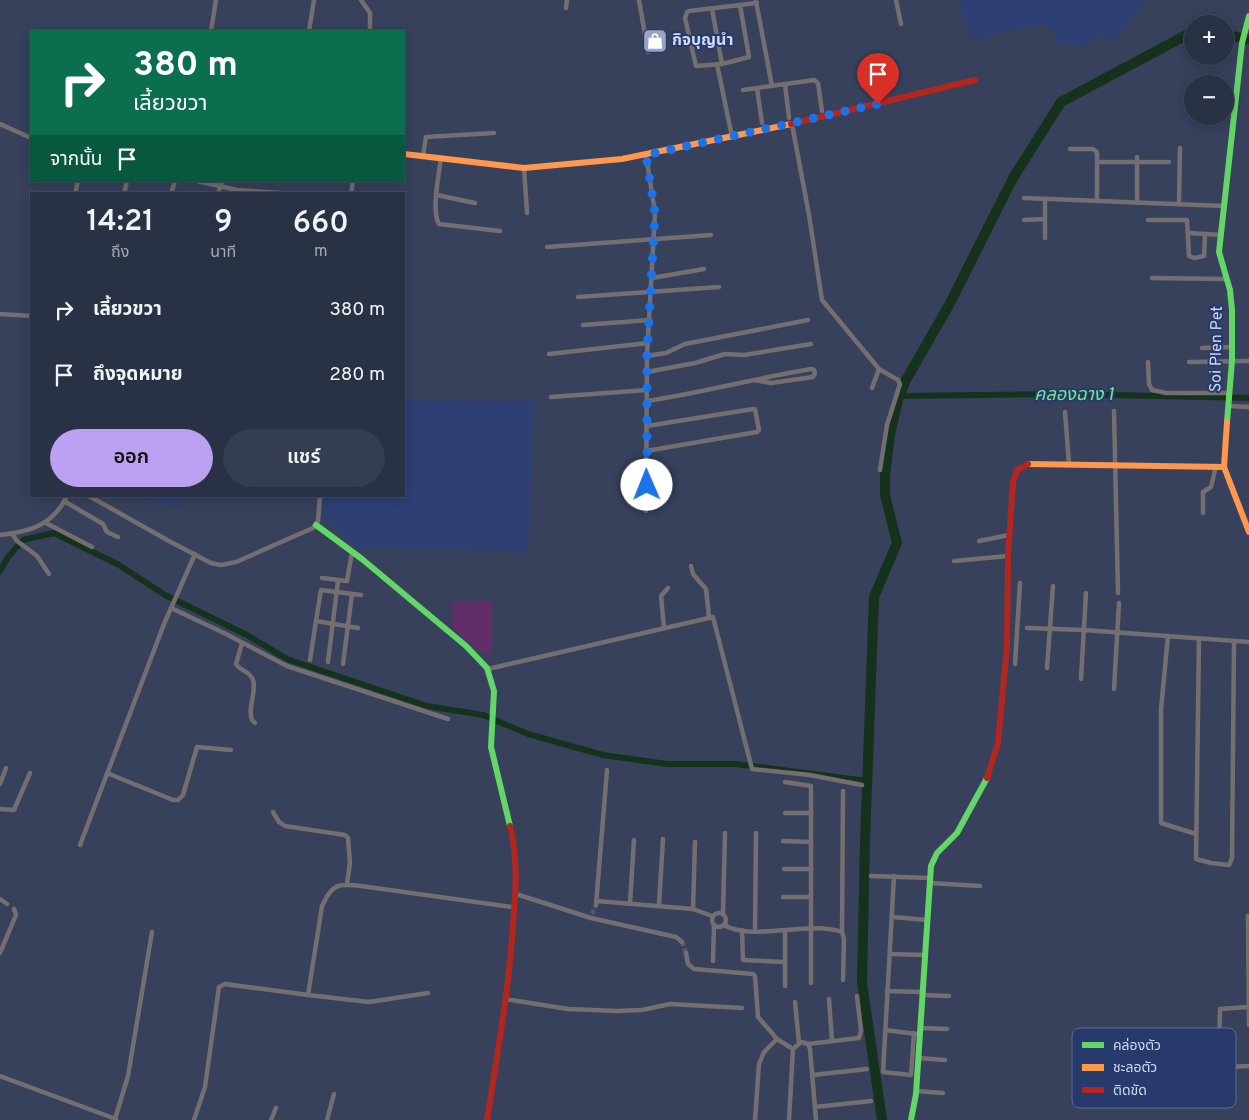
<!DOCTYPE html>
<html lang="th">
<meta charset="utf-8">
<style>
body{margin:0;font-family:Overpass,"Noto Sans Thai",sans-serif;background:#353d50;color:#f1f3f6;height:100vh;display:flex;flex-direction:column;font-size:19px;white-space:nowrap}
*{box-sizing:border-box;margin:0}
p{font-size:16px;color:#a5a9b3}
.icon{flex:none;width:28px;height:28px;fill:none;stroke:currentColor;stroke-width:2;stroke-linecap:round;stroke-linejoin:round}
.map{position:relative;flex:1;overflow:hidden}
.drawer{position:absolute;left:30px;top:192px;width:375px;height:305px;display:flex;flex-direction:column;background:#293145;border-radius:0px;box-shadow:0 2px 12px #0003,0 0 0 1px #454c5e}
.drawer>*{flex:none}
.top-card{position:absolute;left:30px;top:30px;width:375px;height:152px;border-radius:0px;box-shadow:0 2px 12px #0003,0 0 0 1px #454c5e;background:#0b6e4f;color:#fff;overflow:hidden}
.tools{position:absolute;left:1184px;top:15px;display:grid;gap:10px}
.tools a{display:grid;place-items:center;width:50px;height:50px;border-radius:50%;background:#293145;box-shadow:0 2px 12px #0003,0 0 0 1px #454c5e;font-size:25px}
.pin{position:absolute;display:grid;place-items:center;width:42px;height:42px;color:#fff;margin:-51px -21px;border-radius:50% 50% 50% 0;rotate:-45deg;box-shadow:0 0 5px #0007}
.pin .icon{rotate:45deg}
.me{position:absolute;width:55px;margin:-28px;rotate:359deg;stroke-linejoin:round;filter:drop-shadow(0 0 4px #0008)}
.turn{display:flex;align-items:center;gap:18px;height:105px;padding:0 20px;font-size:22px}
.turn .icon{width:65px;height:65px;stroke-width:2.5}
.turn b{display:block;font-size:35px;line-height:42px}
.then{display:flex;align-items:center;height:48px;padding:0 20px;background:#0003;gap:10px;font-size:19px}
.eta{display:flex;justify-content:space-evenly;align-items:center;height:85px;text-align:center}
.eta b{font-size:30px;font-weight:600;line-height:35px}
.cta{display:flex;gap:10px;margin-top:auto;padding:10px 20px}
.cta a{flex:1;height:58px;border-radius:30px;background:#bca0f2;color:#111;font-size:20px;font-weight:600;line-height:58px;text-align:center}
.cta a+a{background:#353d50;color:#f1f3f6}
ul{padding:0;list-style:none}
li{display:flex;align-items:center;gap:15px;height:65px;padding:0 20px}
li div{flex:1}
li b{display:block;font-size:19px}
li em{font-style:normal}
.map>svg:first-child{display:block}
.built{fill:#2d3f73}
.green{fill:#622d68}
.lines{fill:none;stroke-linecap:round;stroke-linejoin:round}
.canal{stroke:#15321d;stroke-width:6}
.river{stroke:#15321d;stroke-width:10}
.street-tunnel{stroke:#4e5873;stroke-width:4.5;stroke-dasharray:4.5 2;stroke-linecap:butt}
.street{stroke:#756e71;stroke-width:4.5}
.fast{stroke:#63d668;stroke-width:6}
.slow{stroke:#ff974d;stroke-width:6}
.jam{stroke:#b3261e;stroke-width:6}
.route{stroke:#1a73e8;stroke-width:9;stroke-dasharray:0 16.2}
.labels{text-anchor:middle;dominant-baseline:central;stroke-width:4;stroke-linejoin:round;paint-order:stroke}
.poi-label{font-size:16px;font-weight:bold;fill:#cddaf8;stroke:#28396b;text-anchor:start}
.street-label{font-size:16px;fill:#cddaf8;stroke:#28396b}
.water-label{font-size:18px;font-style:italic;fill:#70e984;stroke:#28396b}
.key{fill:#28396b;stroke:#5a6995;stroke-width:1}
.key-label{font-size:14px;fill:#cddaf8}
</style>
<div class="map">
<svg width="1249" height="1120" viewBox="0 0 1249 1120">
<rect width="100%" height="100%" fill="#37415c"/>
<g class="built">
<path d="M959 0H1145L1116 39 1092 37 1086 47 1056 42 1055 32 1042 24 971 40Z"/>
<path d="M404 400 534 401 528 551 357 548 322 517 324 496H404Z"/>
<path d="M131 496H181L179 507Z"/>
</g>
<path class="green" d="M453 601H492V654L481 652 452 627Z"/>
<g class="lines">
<g class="canal">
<path d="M899 396 1066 394 1249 398"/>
<path d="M0 571 8 557 23 540 54 533 119 565 165 595 247 635 287 659 427 706 483 715 528 734 603 755 667 764H736L867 781"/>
</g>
<g class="river">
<path d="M1225 35 1249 39"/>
<path d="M882 1120 862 983 865 841 874 597 897 543 885 495V475L890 435 898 400 906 380 949 305 1013 178 1061 102 1192 32"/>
</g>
<g class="street-tunnel">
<path d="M592 914 596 905"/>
<path d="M682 942 686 953"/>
</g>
<g class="street">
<path d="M361 0 370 13V31"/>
<path d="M639 0 648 52"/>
<path d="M896 0 901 24"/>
<path d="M756 1 772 86"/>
<path d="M740 5 749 57 722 64 696 66 685 18 687 12 689 11 757 3"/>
<path d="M566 8 567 0"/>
<path d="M712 9 722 64"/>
<path d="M211 31 216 0"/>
<path d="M309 31 314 0"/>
<path d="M717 64 731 132"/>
<path d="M785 84 789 118"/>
<path d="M757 88 762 123"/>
<path d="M743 90 814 80 818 83 822 111"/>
<path d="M0 124 31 138"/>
<path d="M792 124 809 215 822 300 879 369 872 388"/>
<path d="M1070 149H1093L1097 152V201"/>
<path d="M423 156 426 137 494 133"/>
<path d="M441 158C439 174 431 212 439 224L500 231"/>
<path d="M1097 162H1169"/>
<path d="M524 168 527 213"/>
<path d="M197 181 237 190 295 194"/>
<path d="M75 194 78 181"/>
<path d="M124 194 127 181"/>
<path d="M171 194 175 181"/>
<path d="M218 194 222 181"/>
<path d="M351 194 353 181"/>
<path d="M437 195 475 203"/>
<path d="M1024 198 1224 206"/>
<path d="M1045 199V238"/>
<path d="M1137 202V157"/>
<path d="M1179 204 1180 148"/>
<path d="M1024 220 1045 219"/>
<path d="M1148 220H1187L1189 256 1194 258 1204 256 1205 234"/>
<path d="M1189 233 1221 235"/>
<path d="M547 247 711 235"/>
<path d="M652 278 704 269"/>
<path d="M1152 278 1226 279"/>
<path d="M578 297 719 287"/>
<path d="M0 314 31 316"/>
<path d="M583 325 650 320"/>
<path d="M1202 348 1232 347"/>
<path d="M549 354 648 343"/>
<path d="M647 356 666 353 685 344 808 320"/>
<path d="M1148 362 1149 384 1152 390 1166 393H1230"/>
<path d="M1189 362 1249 361"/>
<path d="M879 369 898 380 900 384 887 425 880 470"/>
<path d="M647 372 695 363 725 354 744 355 811 344"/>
<path d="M551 397 647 390"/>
<path d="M647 401C702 393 756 378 811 369L814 370 815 373 813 377 771 383 754 380"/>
<path d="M1229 406 1249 407"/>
<path d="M1114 411 1118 593"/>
<path d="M1065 412 1069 464"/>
<path d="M646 451 757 432 759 430 755 409H753L647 426"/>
<path d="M89 496 169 541 211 563 221 565 236 562 313 528 318 521 320 496"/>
<path d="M64 501 103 524 107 532 118 537"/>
<path d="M646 511 647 356 655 213 646 155"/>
<path d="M1203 513V492L1211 487 1216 466"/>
<path d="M46 523 92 547"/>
<path d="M12 534 17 541 37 556 49 574"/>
<path d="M0 535C30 532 53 525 67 496"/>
<path d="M979 541 1009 535"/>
<path d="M954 561 1008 556"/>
<path d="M691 566 693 574 706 589 709 617"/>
<path d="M322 578 347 581 352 552"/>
<path d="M171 608 224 633 287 666 448 719"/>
<path d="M664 627 661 596 668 588"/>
<path d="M358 628 316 621 321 590 361 595"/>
<path d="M1027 628 1084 630 1249 642"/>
<path d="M1168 636 1161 709V823L1196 834"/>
<path d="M1199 638 1196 859 1211 863 1229 865 1232 858 1234 641"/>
<path d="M242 643 236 664C240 671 250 671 253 680 257 693 247 707 252 720L255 723"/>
<path d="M310 660 316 621"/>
<path d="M328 662 338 581"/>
<path d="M343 664 352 594"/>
<path d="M1015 664 1020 583"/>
<path d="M1047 668 1053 586"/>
<path d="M488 669 713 617 752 769 810 775 862 785"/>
<path d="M1081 679 1086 593"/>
<path d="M1114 689 1119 603"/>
<path d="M107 773 173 800H178L183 795 197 747 231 750"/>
<path d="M785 782 811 786V983"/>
<path d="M0 784 6 768"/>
<path d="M0 809 14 810 30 773"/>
<path d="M273 812 279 822 285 826 345 835 348 838 350 863 347 884"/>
<path d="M785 813H811"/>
<path d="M783 841 811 842"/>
<path d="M80 845 164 624 195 554"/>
<path d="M784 869H811"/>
<path d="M871 876 930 878"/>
<path d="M894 876 883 1072 911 1075 914 1033"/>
<path d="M930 883 980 886"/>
<path d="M516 894 591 918 676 937 682 942"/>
<path d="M783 897H811"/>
<path d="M0 899 7 904"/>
<path d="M597 901 693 909 712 916"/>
<path d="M630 903 634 840"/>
<path d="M596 905 607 770"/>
<path d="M659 905 663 839"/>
<path d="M693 909 695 842"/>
<circle cx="719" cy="920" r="7"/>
<path d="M723 913 725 833"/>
<path d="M1248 916 1249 1025"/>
<path d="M892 917 927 920"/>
<path d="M724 925C753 942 809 920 842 932L844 939 843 980"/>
<path d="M742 930 743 960 785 962"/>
<path d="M755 931 756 833"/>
<path d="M842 932 843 791"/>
<path d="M0 953 16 915 14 909"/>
<path d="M686 953 688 964 694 969 753 974 755 976 758 1017 777 1039 793 1049"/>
<path d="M890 954 925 955"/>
<path d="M713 961 714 925"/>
<path d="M785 986V930"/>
<path d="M887 991 922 992"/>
<path d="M308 995 369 1002 428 993"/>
<path d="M922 995 949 996"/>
<path d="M505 999 568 1009 617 1011 642 1010 670 1004 742 1008"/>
<path d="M829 999 832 1041"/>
<path d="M795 1002 799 1043"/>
<path d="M920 1028 947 1029"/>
<path d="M885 1030 916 1034"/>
<path d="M808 1044 859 1038 861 1031 857 996"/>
<path d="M1219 1053 1220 1009 1249 1007"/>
<path d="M918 1058 945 1060"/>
<path d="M813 1075 867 1069"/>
<path d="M1193 1075 1200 1068 1249 1066"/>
<path d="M0 1076 116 1119"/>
<path d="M916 1091 943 1093"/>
<path d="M815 1107 871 1101"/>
<path d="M115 1119 128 1076 152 932"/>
<path d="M194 1120 205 1087 219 987 225 984 308 995 322 906C332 884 338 883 361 886L512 907"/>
<path d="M271 1120 276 1108"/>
<path d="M327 1120 334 1094"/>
<path d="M755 1120 759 1064 764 1052 777 1039"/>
<path d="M789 1120 793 1049 801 1042 808 1044 810 1049 816 1120"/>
</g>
<g class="fast">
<path d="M1227 422 1232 361V310L1230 290 1219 252 1242 43 1249 16"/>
<path d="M316 525 362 559 466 646 487 668 494 691 491 747 510 826"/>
<path d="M911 1120 916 1094 931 866 937 853 957 833 987 778"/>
</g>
<g class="slow">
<path d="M404 154 524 168 622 159 791 124"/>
<path d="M1227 422 1224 467 1249 532"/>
<path d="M1028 464 1224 467"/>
</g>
<g class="jam">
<path d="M791 124 975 80"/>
<path d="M987 778 998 743 1007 646 1008 556 1013 482 1017 470 1028 464"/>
<path d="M487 1120C497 1055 509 990 513 924 516 890 518 859 510 826"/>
</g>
</g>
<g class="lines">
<path class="route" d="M647 485V356L655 213 646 155 878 104"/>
</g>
<defs>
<symbol id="shop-square" viewBox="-11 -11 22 22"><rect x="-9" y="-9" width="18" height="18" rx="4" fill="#98a4c1" stroke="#28396b"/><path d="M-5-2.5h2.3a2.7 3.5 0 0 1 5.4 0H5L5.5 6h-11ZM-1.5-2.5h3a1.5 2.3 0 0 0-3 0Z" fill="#fff"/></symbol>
</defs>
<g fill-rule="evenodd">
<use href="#shop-square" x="641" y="27" width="28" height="28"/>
</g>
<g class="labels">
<g class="poi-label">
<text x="672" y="41">กิจบุญนำ</text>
</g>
<g class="street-label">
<text transform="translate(1217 349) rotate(-89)">Soi Plen Pet</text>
</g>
<g class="water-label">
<text x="1074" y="395">คลองฉาง 1</text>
</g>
</g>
<rect x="1072" y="1028" width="164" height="80" rx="8" class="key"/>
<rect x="1082" y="1042" width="22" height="6" fill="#63d668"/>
<rect x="1082" y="1064" width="22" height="7" fill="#ff974d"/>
<rect x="1082" y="1087" width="22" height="6" fill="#b3261e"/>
<g class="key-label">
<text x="1113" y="1050">คล่องตัว</text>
<text x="1113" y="1072">ชะลอตัว</text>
<text x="1113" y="1095">ติดขัด</text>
</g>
</svg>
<div class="tools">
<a>+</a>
<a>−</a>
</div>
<div class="pin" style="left:878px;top:104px;background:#d93025"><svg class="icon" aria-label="arrive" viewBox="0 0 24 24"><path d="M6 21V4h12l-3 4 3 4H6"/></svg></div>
<svg class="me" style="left:647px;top:485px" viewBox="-20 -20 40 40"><circle r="19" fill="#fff"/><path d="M0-13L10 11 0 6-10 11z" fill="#1a73e8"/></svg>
<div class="top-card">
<div class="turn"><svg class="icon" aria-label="right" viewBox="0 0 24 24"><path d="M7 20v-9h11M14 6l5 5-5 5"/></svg><div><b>380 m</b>เลี้ยวขวา</div></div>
<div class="then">จากนั้น<svg class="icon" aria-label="arrive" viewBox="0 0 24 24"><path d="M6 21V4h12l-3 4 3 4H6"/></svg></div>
</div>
<section class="drawer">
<div class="eta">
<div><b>14:21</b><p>ถึง</p></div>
<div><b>9</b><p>นาที</p></div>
<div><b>660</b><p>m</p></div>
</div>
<ul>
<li><svg class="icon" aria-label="right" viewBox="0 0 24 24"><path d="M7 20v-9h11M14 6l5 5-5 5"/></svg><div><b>เลี้ยวขวา</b></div><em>380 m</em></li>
<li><svg class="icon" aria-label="arrive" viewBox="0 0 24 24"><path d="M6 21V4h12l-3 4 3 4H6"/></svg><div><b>ถึงจุดหมาย</b></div><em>280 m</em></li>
</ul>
<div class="cta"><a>ออก</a><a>แชร์</a></div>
</section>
</div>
